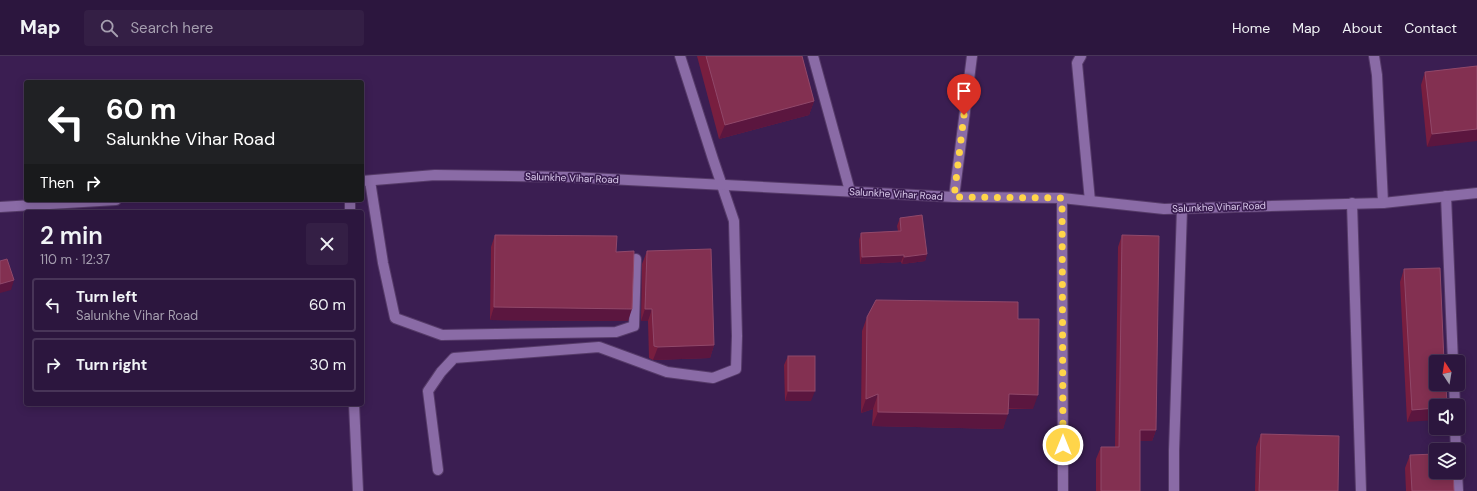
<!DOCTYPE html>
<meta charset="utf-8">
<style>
body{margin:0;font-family:"DM Sans",sans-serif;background:#341f45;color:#f1f3f6;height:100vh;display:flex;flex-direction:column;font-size:15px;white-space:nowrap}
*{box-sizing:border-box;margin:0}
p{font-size:13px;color:#a69fb0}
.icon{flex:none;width:22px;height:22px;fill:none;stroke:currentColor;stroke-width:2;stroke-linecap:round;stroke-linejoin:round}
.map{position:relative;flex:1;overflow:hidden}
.panel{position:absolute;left:24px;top:154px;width:340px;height:196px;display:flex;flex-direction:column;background:#2c163e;border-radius:4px;box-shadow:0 2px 10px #0003,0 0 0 1px #483558}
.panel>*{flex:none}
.top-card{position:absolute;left:24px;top:24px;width:340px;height:122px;border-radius:4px;box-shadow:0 2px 10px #0003,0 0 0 1px #483558;background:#202124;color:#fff;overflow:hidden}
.needle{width:26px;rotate:348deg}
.tools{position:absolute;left:1429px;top:299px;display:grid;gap:8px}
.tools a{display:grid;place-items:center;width:36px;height:36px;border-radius:4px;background:#2c163e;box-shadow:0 2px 10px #0003,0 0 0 1px #483558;font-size:20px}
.pin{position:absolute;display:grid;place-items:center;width:34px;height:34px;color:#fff;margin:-41px -17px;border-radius:50% 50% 50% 0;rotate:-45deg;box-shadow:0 0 4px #0007}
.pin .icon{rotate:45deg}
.me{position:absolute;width:44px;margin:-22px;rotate:0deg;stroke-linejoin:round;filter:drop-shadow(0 0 3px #0008)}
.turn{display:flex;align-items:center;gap:14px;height:84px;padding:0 16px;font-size:18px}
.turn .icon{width:52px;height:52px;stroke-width:2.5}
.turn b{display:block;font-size:28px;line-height:34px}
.then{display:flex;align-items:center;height:38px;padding:0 16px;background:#0003;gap:8px;font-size:15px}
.round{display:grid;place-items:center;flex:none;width:42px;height:42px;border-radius:4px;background:#341f45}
.head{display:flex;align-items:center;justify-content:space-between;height:68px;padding:0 16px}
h1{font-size:24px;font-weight:600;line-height:30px}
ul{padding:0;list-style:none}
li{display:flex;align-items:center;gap:12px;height:54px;margin:0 8px 6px;padding:0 8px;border:2px solid #483558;border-radius:4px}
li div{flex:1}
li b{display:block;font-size:15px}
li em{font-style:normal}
header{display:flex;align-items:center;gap:24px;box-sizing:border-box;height:56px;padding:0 20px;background:#2c163e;border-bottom:1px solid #483558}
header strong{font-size:19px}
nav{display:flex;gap:22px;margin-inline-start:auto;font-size:14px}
.search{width:280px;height:36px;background:#341f45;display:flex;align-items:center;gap:10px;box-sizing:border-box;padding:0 14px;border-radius:4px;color:#a69fb0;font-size:15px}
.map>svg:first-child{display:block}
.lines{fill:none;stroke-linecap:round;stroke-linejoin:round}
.lane-casing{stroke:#563b69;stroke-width:12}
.street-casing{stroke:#563b69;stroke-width:12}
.secondary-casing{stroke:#563b69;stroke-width:12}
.lane{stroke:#8a6ba6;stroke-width:10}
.street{stroke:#8a6ba6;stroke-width:10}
.secondary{stroke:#8a6ba6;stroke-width:10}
.wall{fill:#781e3f}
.shaded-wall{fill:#5b163f}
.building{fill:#833051;stroke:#90486a}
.route{stroke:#ffd54a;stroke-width:7;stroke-dasharray:0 12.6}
.labels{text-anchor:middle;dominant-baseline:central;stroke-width:3.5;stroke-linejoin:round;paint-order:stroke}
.street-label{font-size:10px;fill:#dacaeb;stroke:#3b1e52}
</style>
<header>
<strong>Map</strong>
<div class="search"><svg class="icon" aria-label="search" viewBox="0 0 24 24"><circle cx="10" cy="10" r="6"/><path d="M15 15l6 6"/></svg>Search here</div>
<nav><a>Home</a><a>Map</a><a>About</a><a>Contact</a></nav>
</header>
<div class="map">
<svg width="1477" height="435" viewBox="0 0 1477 435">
<rect width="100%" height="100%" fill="#3b1e52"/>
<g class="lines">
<defs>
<g id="lane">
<path d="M813 0 850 135"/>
<path d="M370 125 383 207 395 262 442 279 616 276 634 270 636 203"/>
<path d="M350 144V156"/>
<path d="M354 348 358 435"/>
<path d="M438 414 428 335 441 316 454 302 599 291 667 316 713 322 736 313 737 280 734 165 713 103 680 0"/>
</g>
<g id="street">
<path d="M1081 0 1077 7 1090 145"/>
<path d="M1374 0 1377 19 1383 147"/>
<path d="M1446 140 1453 306"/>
<path d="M954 141 972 0"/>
<path d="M1062 142 1063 435"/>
<path d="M1352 147 1361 435"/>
<path d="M1454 328 1455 350"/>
<path d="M1455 372 1456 394"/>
<path d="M1457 416 1458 435"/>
<path d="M1174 435V395L1182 153"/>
</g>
<g id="secondary">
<path d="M362 125 435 119 570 121 954 141 1062 142 1164 153 1383 147 1477 137"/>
<path d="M0 151 116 144"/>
</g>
</defs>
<use href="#lane" class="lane-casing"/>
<use href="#street" class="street-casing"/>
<use href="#secondary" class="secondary-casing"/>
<use href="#lane" class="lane"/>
<use href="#street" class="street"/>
<use href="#secondary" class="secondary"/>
</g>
<g class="wall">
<path d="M697 0H802L814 45 809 59 719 83Z"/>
<path d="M1477 10 1427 91 1421 29 1425 16Z"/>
<path d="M900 162 927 198 925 205 902 208 901 206 860 208 859 184 861 177 898 175 897 170Z"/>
<path d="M495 179 616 196 628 265 490 264 491 191Z"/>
<path d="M1122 179 1156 374 1152 385H1140V435H1096V403L1101 391H1115L1118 191Z"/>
<path d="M647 195 714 289 710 302 653 304 649 302 648 265H641L642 208Z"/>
<path d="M1404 213 1447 350 1407 366 1400 226Z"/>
<path d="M867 261 1018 263 1033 353H1008L1003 373 872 370 873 353 861 357 862 275Z"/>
<path d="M788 300 811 345H785L784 309Z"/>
<path d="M1261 378 1338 435H1255L1256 391Z"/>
<path d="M1410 399 1454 435H1406L1405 412Z"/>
</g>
<g class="shaded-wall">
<path d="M814 45 809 59 719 83 725 69Z"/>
<path d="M1477 73V85L1427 91 1432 78Z"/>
<path d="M927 198 925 205 902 208 904 201Z"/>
<path d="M904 199 901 206 860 208 862 201Z"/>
<path d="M14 224 11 234 0 237V228Z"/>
<path d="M494 251 632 253 628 265 490 264Z"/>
<path d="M645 253H652L648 265H641Z"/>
<path d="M714 289 710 302 653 304 658 291Z"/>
<path d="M788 335H815L811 345H785Z"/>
<path d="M878 338 873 353 861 357 866 343Z"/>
<path d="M1009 338 1038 339 1033 353 1003 352Z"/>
<path d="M1436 352V364L1407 366 1412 354Z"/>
<path d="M878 356 1008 358 1003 373 872 370Z"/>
<path d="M1140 374H1156L1152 385H1136Z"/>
</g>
<g class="building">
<path d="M706 0H802L814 45 725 69Z"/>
<path d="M1477 10V73L1432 78 1425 16Z"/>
<path d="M922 159 927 198 904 201V199L862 201 861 177 901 175 900 162Z"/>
<path d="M495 179 617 180 616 196 634 195 632 253 494 251Z"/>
<path d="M1122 179 1159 180 1156 374H1140V435H1101V391H1119Z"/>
<path d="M711 193 714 289 658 291 654 290 652 253H645L647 195Z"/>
<path d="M7 203 14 224 0 228V205Z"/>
<path d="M1440 212 1444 306H1436V328H1446L1447 350H1436V352L1412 354 1404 213Z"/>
<path d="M876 244 1018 246V263H1039L1038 339 1009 338 1008 358 878 356V338L866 343 867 261Z"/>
<rect x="788" y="300" width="27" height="35"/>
<path d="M1261 378 1339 380 1338 435H1259Z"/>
<path d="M1436 398V416H1453L1454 435H1412L1410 399Z"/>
</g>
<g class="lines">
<path class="route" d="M964 59 954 141 1062 142 1063 389"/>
</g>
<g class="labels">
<g class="street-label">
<text transform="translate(572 122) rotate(2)">Salunkhe Vihar Road</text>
<text transform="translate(896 138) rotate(3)">Salunkhe Vihar Road</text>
<text transform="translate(1219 151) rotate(-2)">Salunkhe Vihar Road</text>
</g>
</g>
</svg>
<div class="tools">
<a><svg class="needle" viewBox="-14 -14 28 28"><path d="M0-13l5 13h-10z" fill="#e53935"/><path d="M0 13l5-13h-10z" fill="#a69fb0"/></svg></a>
<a><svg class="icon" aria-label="sound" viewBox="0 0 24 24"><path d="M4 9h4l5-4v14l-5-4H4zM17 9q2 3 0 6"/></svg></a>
<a><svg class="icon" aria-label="layers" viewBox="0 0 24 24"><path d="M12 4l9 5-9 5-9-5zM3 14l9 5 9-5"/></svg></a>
</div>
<div class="pin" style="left:964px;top:59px;background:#d93025"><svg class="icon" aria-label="arrive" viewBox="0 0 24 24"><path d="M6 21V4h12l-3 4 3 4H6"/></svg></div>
<svg class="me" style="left:1063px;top:389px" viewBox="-20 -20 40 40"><circle r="17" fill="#ffd54a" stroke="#fff" stroke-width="3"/><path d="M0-11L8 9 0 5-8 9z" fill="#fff"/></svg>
<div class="top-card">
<div class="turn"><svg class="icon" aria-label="left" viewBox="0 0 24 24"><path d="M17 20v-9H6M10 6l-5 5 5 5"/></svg><div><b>60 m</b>Salunkhe Vihar Road</div></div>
<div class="then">Then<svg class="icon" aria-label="right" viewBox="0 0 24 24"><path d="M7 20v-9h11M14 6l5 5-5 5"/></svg></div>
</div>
<section class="panel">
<div class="head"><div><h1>2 min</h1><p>110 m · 12:37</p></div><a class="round"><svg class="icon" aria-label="close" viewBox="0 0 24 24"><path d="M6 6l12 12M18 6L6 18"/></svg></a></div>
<ul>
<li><svg class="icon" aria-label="left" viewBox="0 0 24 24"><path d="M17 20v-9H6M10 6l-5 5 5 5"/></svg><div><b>Turn left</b><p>Salunkhe Vihar Road</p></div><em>60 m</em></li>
<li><svg class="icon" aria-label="right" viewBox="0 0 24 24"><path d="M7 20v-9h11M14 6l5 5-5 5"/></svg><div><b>Turn right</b></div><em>30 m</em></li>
</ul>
</section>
</div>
